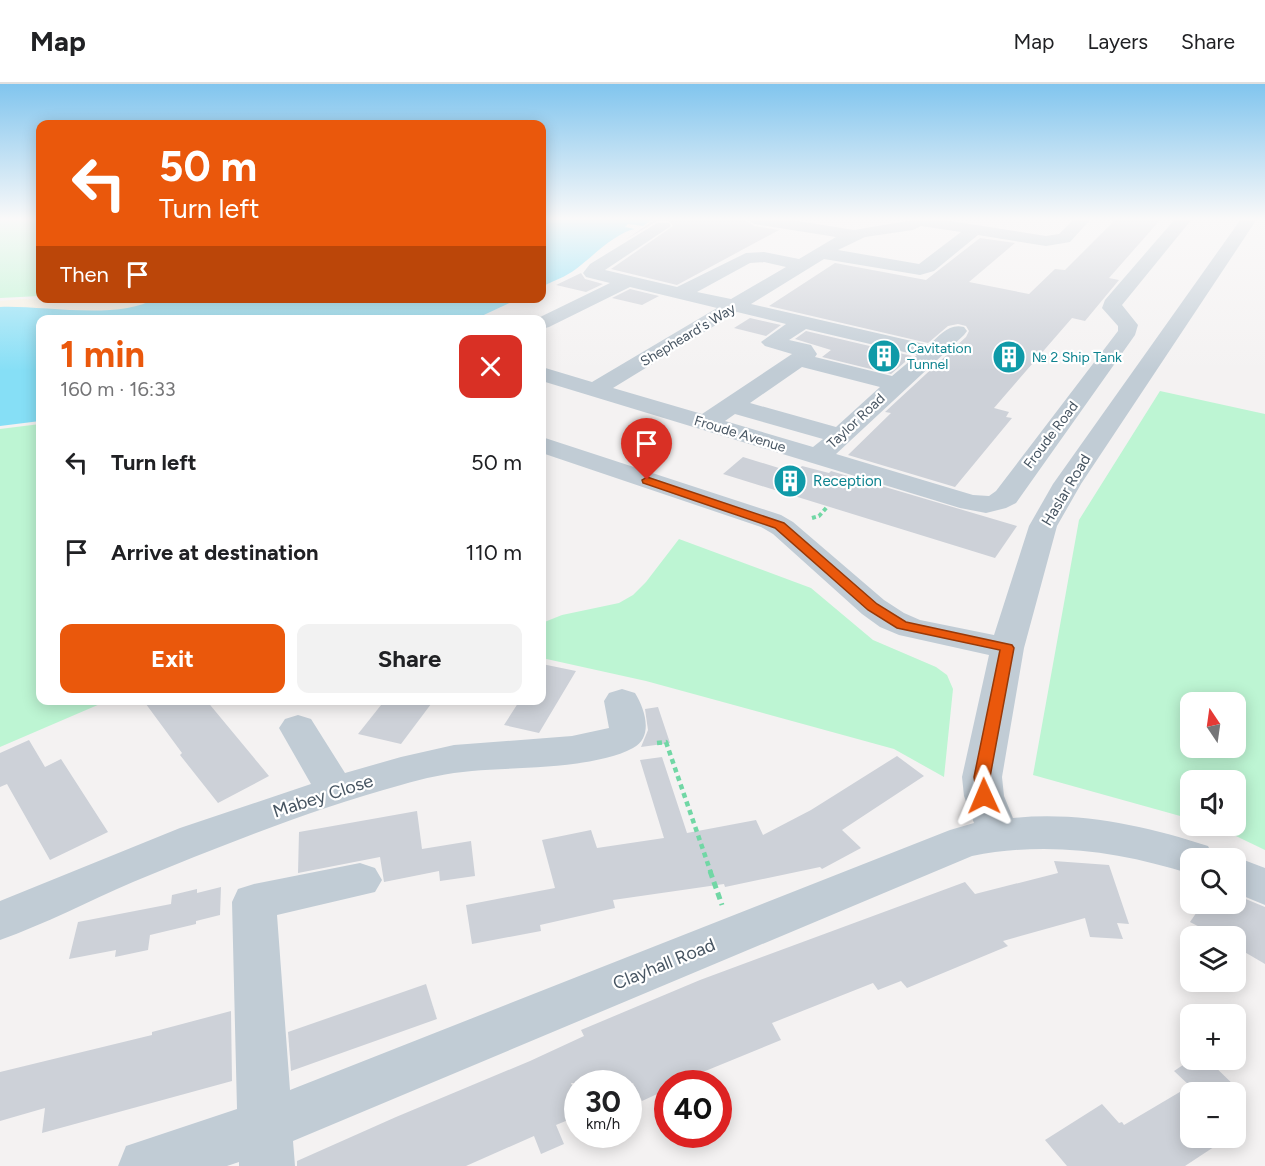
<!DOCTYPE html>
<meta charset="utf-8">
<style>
body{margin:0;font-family:Figtree,sans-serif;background:#f2f2f2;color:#202124;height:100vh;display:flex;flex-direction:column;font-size:22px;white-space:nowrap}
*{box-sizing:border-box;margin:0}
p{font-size:20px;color:#757577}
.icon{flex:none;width:33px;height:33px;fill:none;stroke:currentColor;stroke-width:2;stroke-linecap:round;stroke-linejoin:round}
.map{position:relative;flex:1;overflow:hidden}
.side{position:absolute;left:36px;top:231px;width:510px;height:390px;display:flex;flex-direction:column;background:#fff;border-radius:12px;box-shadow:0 3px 15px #0003}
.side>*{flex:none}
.guide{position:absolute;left:36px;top:36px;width:510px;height:183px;border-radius:12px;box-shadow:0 3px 15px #0003;background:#ea580c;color:#fff;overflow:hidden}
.needle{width:39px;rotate:347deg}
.controls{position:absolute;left:1180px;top:608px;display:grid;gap:12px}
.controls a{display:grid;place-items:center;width:66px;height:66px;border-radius:12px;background:#fff;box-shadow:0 3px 15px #0003;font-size:30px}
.speed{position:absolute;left:564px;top:986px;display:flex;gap:12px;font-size:30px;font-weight:700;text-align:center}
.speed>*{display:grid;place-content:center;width:78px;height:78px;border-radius:50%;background:#fff;box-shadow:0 3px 15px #0003;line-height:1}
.speed small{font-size:15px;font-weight:400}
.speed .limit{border:9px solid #d22;background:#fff;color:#111}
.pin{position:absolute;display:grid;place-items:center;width:51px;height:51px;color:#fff;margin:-62px -26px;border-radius:50% 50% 50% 0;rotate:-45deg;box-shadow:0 0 6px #0007}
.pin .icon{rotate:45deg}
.me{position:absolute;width:66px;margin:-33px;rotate:359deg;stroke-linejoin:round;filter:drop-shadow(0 0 4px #0008)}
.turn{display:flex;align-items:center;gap:21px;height:126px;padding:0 24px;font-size:27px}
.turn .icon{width:78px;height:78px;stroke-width:2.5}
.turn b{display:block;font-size:42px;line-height:51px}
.then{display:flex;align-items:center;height:57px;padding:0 24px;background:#0003;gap:12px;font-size:22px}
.round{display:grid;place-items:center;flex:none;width:63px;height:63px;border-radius:12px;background:#f2f2f2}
.summary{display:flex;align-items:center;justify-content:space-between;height:102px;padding:0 24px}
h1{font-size:36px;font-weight:700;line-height:45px;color:#ea580c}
.cta{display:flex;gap:12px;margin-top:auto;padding:12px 24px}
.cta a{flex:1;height:69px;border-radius:12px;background:#ea580c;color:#fff;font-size:24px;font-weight:700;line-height:69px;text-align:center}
.cta a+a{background:#f2f2f2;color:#202124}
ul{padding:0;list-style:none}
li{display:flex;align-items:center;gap:18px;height:90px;padding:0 24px}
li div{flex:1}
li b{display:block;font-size:22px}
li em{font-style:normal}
header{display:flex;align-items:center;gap:36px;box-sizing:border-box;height:84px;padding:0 30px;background:#fff;border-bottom:2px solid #e0e0e0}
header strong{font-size:28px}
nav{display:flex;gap:33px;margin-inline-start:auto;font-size:21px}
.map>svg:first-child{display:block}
.green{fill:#bdf5d3;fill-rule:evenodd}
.sand{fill:#f6f0e2}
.water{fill:#86dff6}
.building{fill:#cdd1d8}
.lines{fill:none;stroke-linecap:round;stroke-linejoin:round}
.path-far2{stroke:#71d7a5;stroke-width:4;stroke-dasharray:4 3;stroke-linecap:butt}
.path-far1{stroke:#71d7a5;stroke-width:4.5;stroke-dasharray:5 4;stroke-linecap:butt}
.path{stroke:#71d7a5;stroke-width:5;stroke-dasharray:7 4.5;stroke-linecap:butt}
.minor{fill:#c1ccd5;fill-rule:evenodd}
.route{fill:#ea580c;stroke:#983908;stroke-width:1.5}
.labels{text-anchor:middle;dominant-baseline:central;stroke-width:4.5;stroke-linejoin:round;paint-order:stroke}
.far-street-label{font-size:14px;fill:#475562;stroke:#fff}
.far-culture-label{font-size:14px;fill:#0d838f;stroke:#fff;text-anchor:start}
.culture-label{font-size:15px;fill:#0d838f;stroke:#fff;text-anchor:start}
.street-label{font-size:15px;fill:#475562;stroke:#fff}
.near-street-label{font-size:18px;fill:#475562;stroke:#fff}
</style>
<header>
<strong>Map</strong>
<nav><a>Map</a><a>Layers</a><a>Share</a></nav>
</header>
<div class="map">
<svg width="1265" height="1082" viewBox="0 0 1265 1082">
<rect width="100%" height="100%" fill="#f4f2f2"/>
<g class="green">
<path d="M0 135H40V212L0 214Z"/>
<path d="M1160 307 1265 330V766L1213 741H1236V696H1191V735L1033 691 1079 436ZM1191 618H1236V663H1191Z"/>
<path d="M40 340V616L107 617 0 663V345Z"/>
<path d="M679 455 811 504 873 556 936 583 947 591 953 605 944 693 894 665 646 597 542 574V539L562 531 619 519 633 511 646 498Z"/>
</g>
<path class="sand" d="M23 215 88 218 155 215C121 236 40 222 0 223V217Z"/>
<g class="water">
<path d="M542 135H653L643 142 628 140 625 143 635 145C616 148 592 173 576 185 566 193 552 197 542 203Z"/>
<path d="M155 214H518V215L473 236H40V337L0 342V223C40 221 121 237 155 214Z"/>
</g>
<g class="building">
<path d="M656 135H744L754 142 779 146 677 201 611 185 673 142 669 137H657L625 156Z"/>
<path d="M1116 135H1161L1109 194 1119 196 1085 237 1072 234 994 324 1009 328 1006 333 1012 334 955 403 848 371 891 329 885 328 966 253 969 247 966 242 958 240 948 242 928 259 769 222 835 179 926 196 980 154 1015 159 969 198 1029 210 1055 185 1065 186Z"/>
<path d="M581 189 585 195 603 200 586 208 556 201Z"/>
<path d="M630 205 659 212 642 221 612 214Z"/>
<path d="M750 234 781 241 766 252 734 244Z"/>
<path d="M806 247 912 272 891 290 822 273 831 266 795 255Z"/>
<path d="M743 373 795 389 802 382 829 389 831 387 1017 442 995 474 723 390Z"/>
<path d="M542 580 576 587 539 649 504 641 520 616H542Z"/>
<path d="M143 616H206L269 692 218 719 180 671 182 669Z"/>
<path d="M385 616H434L401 660 358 650Z"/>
<path d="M658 623 670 659 641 663 648 646 645 625Z"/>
<path d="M29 656 45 683 61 675 108 748 50 776 7 700 0 703V669Z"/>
<path d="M897 672 924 692 842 746 861 764 822 785 820 783 725 803 724 800 613 816 615 824 540 841 541 847 472 860 466 821 555 804 542 756 591 746 597 764 664 754 640 676 662 673 687 749 756 736 763 751 811 726Z"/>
<path d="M417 727 422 765 471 757 475 792 440 797 439 787 384 798 380 773 298 789 299 748Z"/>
<path d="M1054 777 1109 781 1129 840 1117 839 1123 855 1090 853 1085 834 1003 857 1008 862 907 904 901 897 878 906 873 899 772 939 781 956 676 999H668V1005L642 1017 633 999H571L577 1012 565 1017 573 1034 556 1041 564 1060 541 1070 534 1052 466 1082H297V1077L396 1033 530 977 584 952 581 946 700 896 965 798 975 810 1058 789Z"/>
<path d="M221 803 220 831 196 837V840L150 851 148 866 115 873 116 866 69 875 78 838 171 820 172 811 197 805V809Z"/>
<path d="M1236 811 1265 823V880L1236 863V852H1217L1190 838 1203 819H1236Z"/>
<path d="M426 900 437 935 291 987 288 948Z"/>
<path d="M231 927 232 997 42 1049 45 1024 0 1037V988L152 951V948Z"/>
<path d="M1192 975H1207L1241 1008H1197L1191 1003V1053H1229L1185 1082H1067L1045 1056 1102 1020 1119 1039 1122 1038 1124 1041 1190 1002 1174 987Z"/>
</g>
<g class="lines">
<path class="path-far2" d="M812 434 819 432 828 422"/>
<path class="path-far1" d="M657 659 666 658 711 789"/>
<path class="path" d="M710 787 722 821"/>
<g class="minor">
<path d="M746 135H786L854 146 919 135H938L1046 152 1059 150 1074 135H1091L1070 158 1046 162 978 151 934 187 920 191 824 175 751 220 929 261C940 251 949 239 964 243L967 247 964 251 836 370 973 411 989 412 996 407 1118 247V242L1102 224 1105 216 1175 135H1192L1122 221 1138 241 1135 251 1016 419 1006 424 986 429 960 424 542 297V283L592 298 717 224 630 203 549 243 542 245V236H534L610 199 586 193 583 189 590 180 657 139H669L671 142 605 186 677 203 746 169 764 168 799 175 836 153 754 140ZM921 142 961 148 919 180 838 166 865 153 913 146ZM764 178 786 183 731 215 697 208 750 179ZM737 228 786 240 761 258 765 262 792 270 702 330 613 304ZM806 245 917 271 892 292 815 273 817 270 811 261 789 256ZM802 283 880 303 836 343 750 319ZM735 330 823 355 813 363 725 337Z"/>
<path d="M1241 135H1257L1081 400 1057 442 1024 564 1002 693 1004 712 1013 734C1080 727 1146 742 1208 762L1214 774H1191V790C1119 767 1046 757 972 772L293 1057 295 1082H239V1078L227 1082H118L126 1062 237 1025 232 818 238 805 254 800 360 779 375 784 382 796 375 808 277 831 290 1006 950 746 974 739 964 712 962 693 989 571 899 551 880 543 862 530 773 450 761 443 542 369V353L781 431 793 438 884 516 904 529 920 536 994 551 1029 442 1053 400Z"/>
<path d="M622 605 635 609C645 625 654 653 633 664 594 685 517 683 472 687 448 689 424 694 401 701 310 726 220 762 133 798 89 817 45 840 0 856V817L180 744 311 700 279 644 285 635 298 631 311 635 345 689 401 673 454 661 572 652 609 644 604 617 609 609Z"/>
<path d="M1236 773 1265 784V821L1236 809V774H1232Z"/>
</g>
</g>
<linearGradient id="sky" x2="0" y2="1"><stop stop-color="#81c5ee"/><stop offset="0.47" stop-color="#faf9f9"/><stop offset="1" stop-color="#faf9f9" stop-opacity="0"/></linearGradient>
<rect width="1265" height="287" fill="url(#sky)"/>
<path class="route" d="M647 393 784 439 877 520 906 538 1012 561 1014 564 990 693 992 712 990 717H978L974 693 1000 566 897 544 868 526 775 444 643 399 642 396Z"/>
<defs>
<symbol id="building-disc" viewBox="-11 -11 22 22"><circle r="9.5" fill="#0f9aa8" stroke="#fff"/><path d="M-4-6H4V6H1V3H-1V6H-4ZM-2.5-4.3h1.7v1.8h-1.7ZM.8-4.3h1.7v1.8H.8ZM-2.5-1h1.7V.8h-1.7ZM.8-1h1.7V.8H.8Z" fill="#fff"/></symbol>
</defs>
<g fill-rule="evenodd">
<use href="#building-disc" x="865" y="253" width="38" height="38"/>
<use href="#building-disc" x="990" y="254" width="38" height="38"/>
<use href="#building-disc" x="771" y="378" width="38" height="38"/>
</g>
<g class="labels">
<g class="far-street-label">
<text transform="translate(688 251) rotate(-31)">Shepheard's Way</text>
<text transform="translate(856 337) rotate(-43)">Taylor Road</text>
<text transform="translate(740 350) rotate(17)">Froude Avenue</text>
<text transform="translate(1051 351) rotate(-53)">Froude Road</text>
</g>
<g class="far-culture-label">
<text x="907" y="264">Cavitation<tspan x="907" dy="16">Tunnel</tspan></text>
<text x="1032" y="273">№ 2 Ship Tank</text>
</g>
<g class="culture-label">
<text x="813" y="397">Reception</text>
</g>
<g class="street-label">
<text transform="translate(1066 406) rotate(-59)">Haslar Road</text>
</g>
<g class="near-street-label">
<text transform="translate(323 712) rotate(-18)">Mabey Close</text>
<text transform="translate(664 880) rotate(-22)">Clayhall Road</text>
</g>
</g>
</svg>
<div class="controls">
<a><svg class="needle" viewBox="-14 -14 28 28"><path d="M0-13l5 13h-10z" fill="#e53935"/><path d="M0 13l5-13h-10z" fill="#757577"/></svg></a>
<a><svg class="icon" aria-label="sound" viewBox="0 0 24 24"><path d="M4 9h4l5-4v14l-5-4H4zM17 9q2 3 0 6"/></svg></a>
<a><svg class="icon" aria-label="search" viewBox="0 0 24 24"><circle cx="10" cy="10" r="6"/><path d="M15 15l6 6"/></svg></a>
<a><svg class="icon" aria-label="layers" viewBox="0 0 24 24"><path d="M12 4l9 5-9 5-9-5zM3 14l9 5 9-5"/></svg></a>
<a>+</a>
<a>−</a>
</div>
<div class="speed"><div>30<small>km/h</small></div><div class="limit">40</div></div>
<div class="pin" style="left:647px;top:396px;background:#d93025"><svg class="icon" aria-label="arrive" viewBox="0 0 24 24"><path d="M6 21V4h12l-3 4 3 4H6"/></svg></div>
<svg class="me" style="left:984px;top:712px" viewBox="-20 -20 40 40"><path d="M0-17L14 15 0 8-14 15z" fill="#ea580c" stroke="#fff" stroke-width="4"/></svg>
<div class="guide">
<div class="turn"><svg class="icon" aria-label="left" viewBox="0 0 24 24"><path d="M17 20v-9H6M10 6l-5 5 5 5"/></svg><div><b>50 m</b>Turn left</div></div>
<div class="then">Then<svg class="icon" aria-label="arrive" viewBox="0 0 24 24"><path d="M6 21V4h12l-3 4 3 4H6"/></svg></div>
</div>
<section class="side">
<div class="summary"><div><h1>1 min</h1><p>160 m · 16:33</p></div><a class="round" style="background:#d93025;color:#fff"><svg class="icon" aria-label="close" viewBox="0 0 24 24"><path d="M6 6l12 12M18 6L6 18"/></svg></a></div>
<ul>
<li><svg class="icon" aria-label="left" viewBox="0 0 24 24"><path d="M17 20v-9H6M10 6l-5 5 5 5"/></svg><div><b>Turn left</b></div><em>50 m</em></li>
<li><svg class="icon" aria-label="arrive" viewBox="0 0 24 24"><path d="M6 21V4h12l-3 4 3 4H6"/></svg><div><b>Arrive at destination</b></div><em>110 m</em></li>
</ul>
<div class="cta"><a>Exit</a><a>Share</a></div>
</section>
</div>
